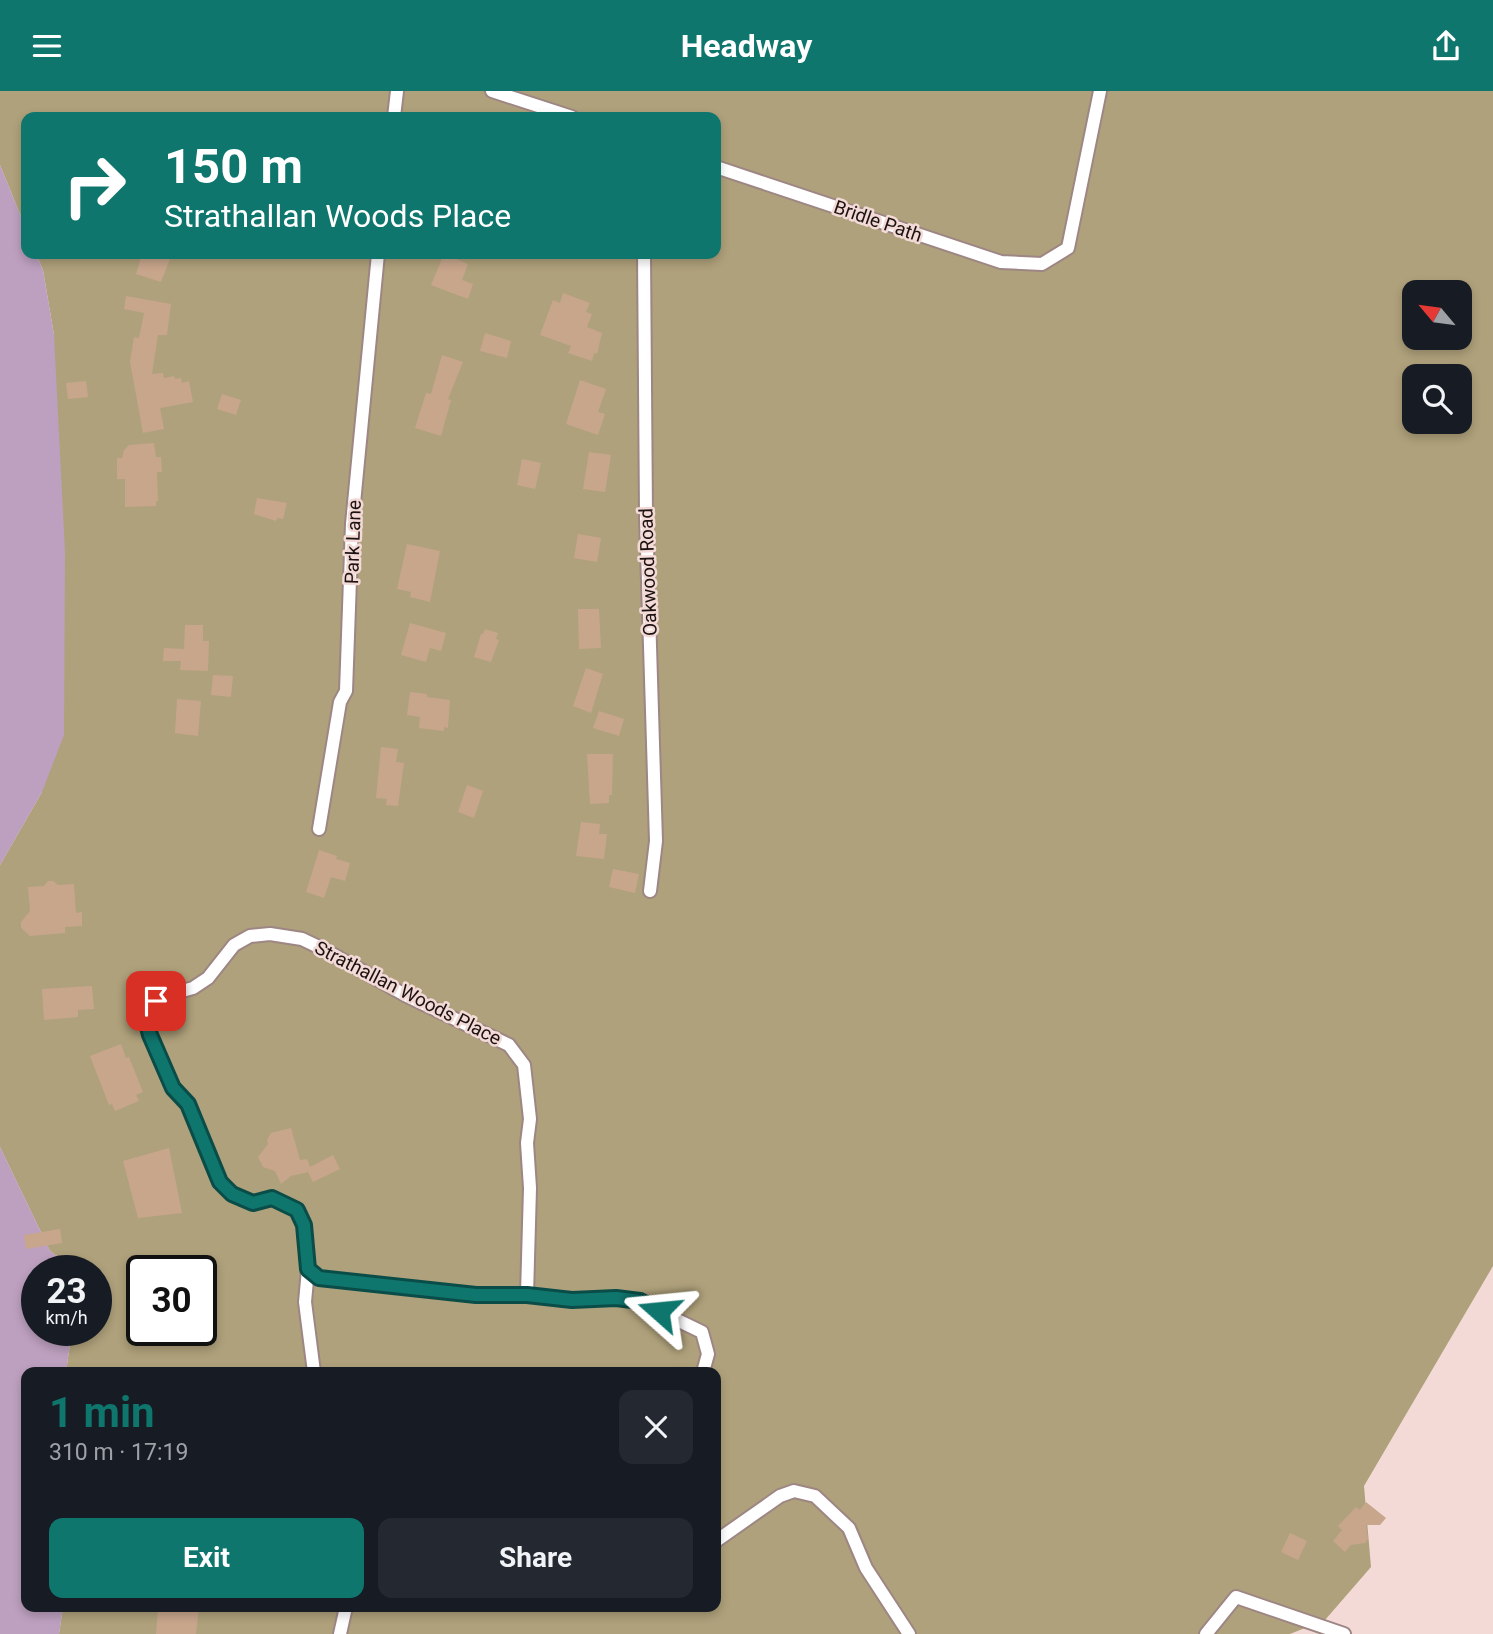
<!DOCTYPE html>
<meta charset="utf-8">
<style>
body{margin:0;font-family:Roboto,sans-serif;background:#242831;color:#f1f3f6;height:100vh;display:flex;flex-direction:column;font-size:26px;white-space:nowrap}
*{box-sizing:border-box;margin:0}
p{font-size:23px;color:#9ea1a6}
.icon{flex:none;width:38px;height:38px;fill:none;stroke:currentColor;stroke-width:2;stroke-linecap:round;stroke-linejoin:round}
.map{position:relative;flex:1;overflow:hidden}
.side{position:absolute;left:21px;top:1276px;width:700px;height:245px;display:flex;flex-direction:column;background:#171b24;border-radius:14px;box-shadow:0 4px 10px #0003}
.side>*{flex:none}
.top-card{position:absolute;left:21px;top:21px;width:700px;height:147px;border-radius:14px;box-shadow:0 4px 10px #0003;background:#0f766e;color:#fff;overflow:hidden}
.needle{width:46px;rotate:299deg}
.controls{position:absolute;left:1402px;top:189px;display:grid;gap:14px}
.controls a{display:grid;place-items:center;width:70px;height:70px;border-radius:14px;background:#171b24;box-shadow:0 4px 10px #0003;font-size:35px}
.speed{position:absolute;left:21px;top:1164px;display:flex;gap:14px;font-size:35px;font-weight:700;text-align:center}
.speed>*{display:grid;place-content:center;width:91px;height:91px;border-radius:50%;background:#171b24;box-shadow:0 4px 10px #0003;line-height:1}
.speed small{font-size:18px;font-weight:400}
.speed .limit{border:4px solid #111;border-radius:10px;background:#fff;color:#111}
.pin{position:absolute;display:grid;place-items:center;width:60px;height:60px;color:#fff;margin:-30px;border-radius:14px;box-shadow:0 4px 10px #0006}
.me{position:absolute;width:77px;margin:-38px;rotate:288deg;stroke-linejoin:round;filter:drop-shadow(0 0 5px #0008)}
.turn{display:flex;align-items:center;gap:24px;height:147px;padding:0 28px;font-size:32px}
.turn .icon{width:91px;height:91px;stroke-width:2.5}
.turn b{display:block;font-size:49px;line-height:60px}
.round{display:grid;place-items:center;flex:none;width:74px;height:74px;border-radius:14px;background:#242831}
.overview{display:flex;align-items:center;justify-content:space-between;height:119px;padding:0 28px}
h1{font-size:42px;font-weight:700;line-height:52px;color:#0f766e}
.button{display:flex;gap:14px;margin-top:auto;padding:14px 28px}
.button a{flex:1;height:80px;border-radius:14px;background:#0f766e;color:#fff;font-size:28px;font-weight:700;line-height:80px;text-align:center}
.button a+a{background:#242831;color:#f1f3f6}
header{display:flex;justify-content:space-between;align-items:center;height:91px;padding:0 28px;background:#0f766e;color:#fff;font-size:32px;font-weight:700}
.map>svg:first-child{display:block}
.forest{fill:#afa17b;fill-rule:evenodd}
.water{fill:#bda0bf}
.building{fill:#c8a68c}
.lines{fill:none;stroke-linecap:round;stroke-linejoin:round}
.street-casing{stroke:#9d8683;stroke-width:16}
.street{stroke:#fff;stroke-width:12}
.route-casing{stroke:#0a4d48;stroke-width:18}
.route{stroke:#0f766e;stroke-width:12}
.labels{text-anchor:middle;dominant-baseline:central;stroke-width:5;stroke-linejoin:round;paint-order:stroke}
.street-label{font-size:19px;fill:#1b1211;stroke:#f3dad7}
</style>
<header><svg class="icon" aria-label="menu" viewBox="0 0 24 24"><path d="M4 6h16M4 12h16M4 18h16"/></svg>Headway<svg class="icon" aria-label="share" viewBox="0 0 24 24"><path d="M12 15V3M7 8l5-5 5 5M5 13v7h14v-7"/></svg></header>
<div class="map">
<svg width="1493" height="1543" viewBox="0 0 1493 1543">
<rect width="100%" height="100%" fill="#f3dad7"/>
<path class="forest" d="M0 0H1493V1175L1364 1395 1371 1476 1325 1529 1290 1543H59L63 1516H716V1281H66L72 1239H96V1180L76 1179 50 1160 0 1056V774L42 701 54 244 43 179 36 163H716V26H26V138L0 74ZM1414 201H1460V247H1414ZM1414 285H1460V331H1414ZM142 1180H201V1239H142Z"/>
<g class="water">
<path d="M0 74 26 138V163H36L43 179 54 244 65 461 64 644 42 701 0 774Z"/>
<path d="M0 1056 50 1160 76 1179 37 1180V1239H72L66 1281H26V1516H63L59 1543H0Z"/>
</g>
<g class="building">
<path d="M142 163H172L161 191 136 183Z"/>
<path d="M444 163 468 173 462 189 473 193 468 208 431 194Z"/>
<path d="M563 202 590 212 586 221 592 223 587 236 602 242 597 263 594 262 592 270 568 262 571 255 540 244 553 209 560 212Z"/>
<path d="M126 205 171 213 167 244H158L152 283 163 282 164 287 174 285 175 288 181 287 182 292 189 290 193 311 160 317 164 338 143 342 130 271 134 246 139 247 144 222 124 218Z"/>
<path d="M485 242 511 250 507 267 480 260Z"/>
<path d="M442 264 463 271 448 308 451 309 441 345 415 337 426 302 431 303Z"/>
<path d="M580 289 606 298 598 321 605 323 598 344 566 333Z"/>
<path d="M86 290 88 306 68 308 66 292Z"/>
<path d="M222 303 241 309 236 324 217 318Z"/>
<path d="M154 352 156 366H161L162 381H157L158 410H156V415L125 416V388H117V367H122L124 359 129 354Z"/>
<path d="M589 361 611 364 605 401 583 398Z"/>
<path d="M522 368 541 372 535 398 517 394Z"/>
<path d="M257 407 287 412 283 428 277 427 276 430 254 423Z"/>
<path d="M578 443 601 447 597 471 574 467Z"/>
<path d="M407 453 440 460 430 511 410 506 411 501 397 498Z"/>
<path d="M578 518H599L601 557 579 558Z"/>
<path d="M410 532 446 542 441 560 430 557 426 571 401 564Z"/>
<path d="M185 534H203V550H209L208 580 180 579 181 570H163L164 557 184 558Z"/>
<path d="M485 538 498 542 496 548 499 549 491 571 474 566 481 543H483Z"/>
<path d="M586 577 603 583 591 622 573 615Z"/>
<path d="M213 584 233 585 231 606 211 604Z"/>
<path d="M410 601 427 603V606L450 609 448 637 444 636V640L419 637 420 626 407 624Z"/>
<path d="M177 608 201 610 198 645 175 642Z"/>
<path d="M599 620 624 628 619 645 593 637Z"/>
<path d="M381 656 398 658 396 671 404 672 398 715 386 714 387 708 376 707Z"/>
<path d="M587 663H613L612 704H609V712L590 713Z"/>
<path d="M467 694 483 700 474 727 458 721Z"/>
<path d="M581 731 600 733 599 743H607L604 768 576 765Z"/>
<path d="M319 759 337 765 336 768 350 772 345 790 331 786 324 807 306 801Z"/>
<path d="M613 778 639 783 635 802 609 796Z"/>
<path d="M48 790H53L58 794 74 793 76 822 82 821V835L65 836V842L30 845 21 837V831L30 820 28 796 44 795Z"/>
<path d="M92 895 94 918 78 919V926L44 929 42 898Z"/>
<path d="M121 953 126 967 129 966 143 1001 136 1004 139 1010 115 1020 112 1013 109 1014 90 965Z"/>
<path d="M291 1037 300 1069 307 1068 310 1076 333 1064 340 1078 313 1091 308 1081 291 1085 281 1093 275 1080 263 1076 258 1066 268 1053 267 1049 271 1042Z"/>
<path d="M169 1057 182 1122 138 1127 123 1070Z"/>
<path d="M60 1138 62 1152 26 1158 24 1144Z"/>
<path d="M1366 1411 1386 1427 1380 1434H1366L1368 1448 1365 1452 1351 1454 1345 1461 1333 1450 1342 1439 1338 1435 1356 1416 1360 1419Z"/>
<path d="M1290 1442 1307 1450 1298 1469 1281 1461Z"/>
<path d="M161 1516H199L196 1543H156L158 1517Z"/>
</g>
<g class="lines">
<defs>
<g id="street">
<path d="M492 0 572 26"/>
<path d="M394 26 397 0"/>
<path d="M716 76 1001 171 1042 173 1068 157 1100 0"/>
<path d="M644 163 646 425 656 750 650 800"/>
<path d="M319 738 340 611 346 600 352 433 378 163"/>
<path d="M308 1178 319 1187 476 1204H527L572 1209 616 1207 640 1211 702 1241 708 1263 703 1281"/>
<path d="M314 1281 305 1211 308 1178 304 1134 297 1119 272 1107 253 1112 232 1103 220 1091 188 1013 173 997 151 944 143 916 168 904 193 897 208 887 234 854 250 845 270 843 302 848 325 859 405 904 509 954 524 974 530 1028 527 1052 530 1097 527 1204"/>
<path d="M716 1450 780 1405 794 1400 815 1405 849 1437 866 1477 909 1543"/>
<path d="M340 1543 346 1516"/>
<path d="M1206 1543 1236 1506 1344 1543"/>
</g>
</defs>
<use href="#street" class="street-casing"/>
<use href="#street" class="street"/>
</g>
<g class="lines">
<defs>
<path id="route" d="M156 910 143 916 150 944 173 997 188 1013 220 1091 232 1103 253 1112 272 1107 297 1119 304 1134 308 1178 319 1187 476 1204H527L572 1209 616 1207 640 1210 659 1220"/>
</defs>
<use href="#route" class="route-casing"/>
<use href="#route" class="route"/>
</g>
<g class="labels">
<g class="street-label">
<text transform="translate(878 130) rotate(19)">Bridle Path</text>
<text transform="translate(353 451) rotate(-88)">Park Lane</text>
<text transform="translate(648 481) rotate(-92)">Oakwood Road</text>
<text transform="translate(408 902) rotate(27)">Strathallan Woods Place</text>
</g>
</g>
</svg>
<div class="controls">
<a><svg class="needle" viewBox="-14 -14 28 28"><path d="M0-13l5 13h-10z" fill="#e53935"/><path d="M0 13l5-13h-10z" fill="#9ea1a6"/></svg></a>
<a><svg class="icon" aria-label="search" viewBox="0 0 24 24"><circle cx="10" cy="10" r="6"/><path d="M15 15l6 6"/></svg></a>
</div>
<div class="speed"><div>23<small>km/h</small></div><div class="limit">30</div></div>
<div class="pin" style="left:156px;top:910px;background:#d93025"><svg class="icon" aria-label="arrive" viewBox="0 0 24 24"><path d="M6 21V4h12l-3 4 3 4H6"/></svg></div>
<svg class="me" style="left:659px;top:1220px" viewBox="-20 -20 40 40"><path d="M0-17L14 15 0 8-14 15z" fill="#0f766e" stroke="#fff" stroke-width="4"/></svg>
<div class="top-card">
<div class="turn"><svg class="icon" aria-label="right" viewBox="0 0 24 24"><path d="M7 20v-9h11M14 6l5 5-5 5"/></svg><div><b>150 m</b>Strathallan Woods Place</div></div>
</div>
<section class="side">
<div class="overview"><div><h1>1 min</h1><p>310 m · 17:19</p></div><a class="round"><svg class="icon" aria-label="close" viewBox="0 0 24 24"><path d="M6 6l12 12M18 6L6 18"/></svg></a></div>
<div class="button"><a>Exit</a><a>Share</a></div>
</section>
</div>
